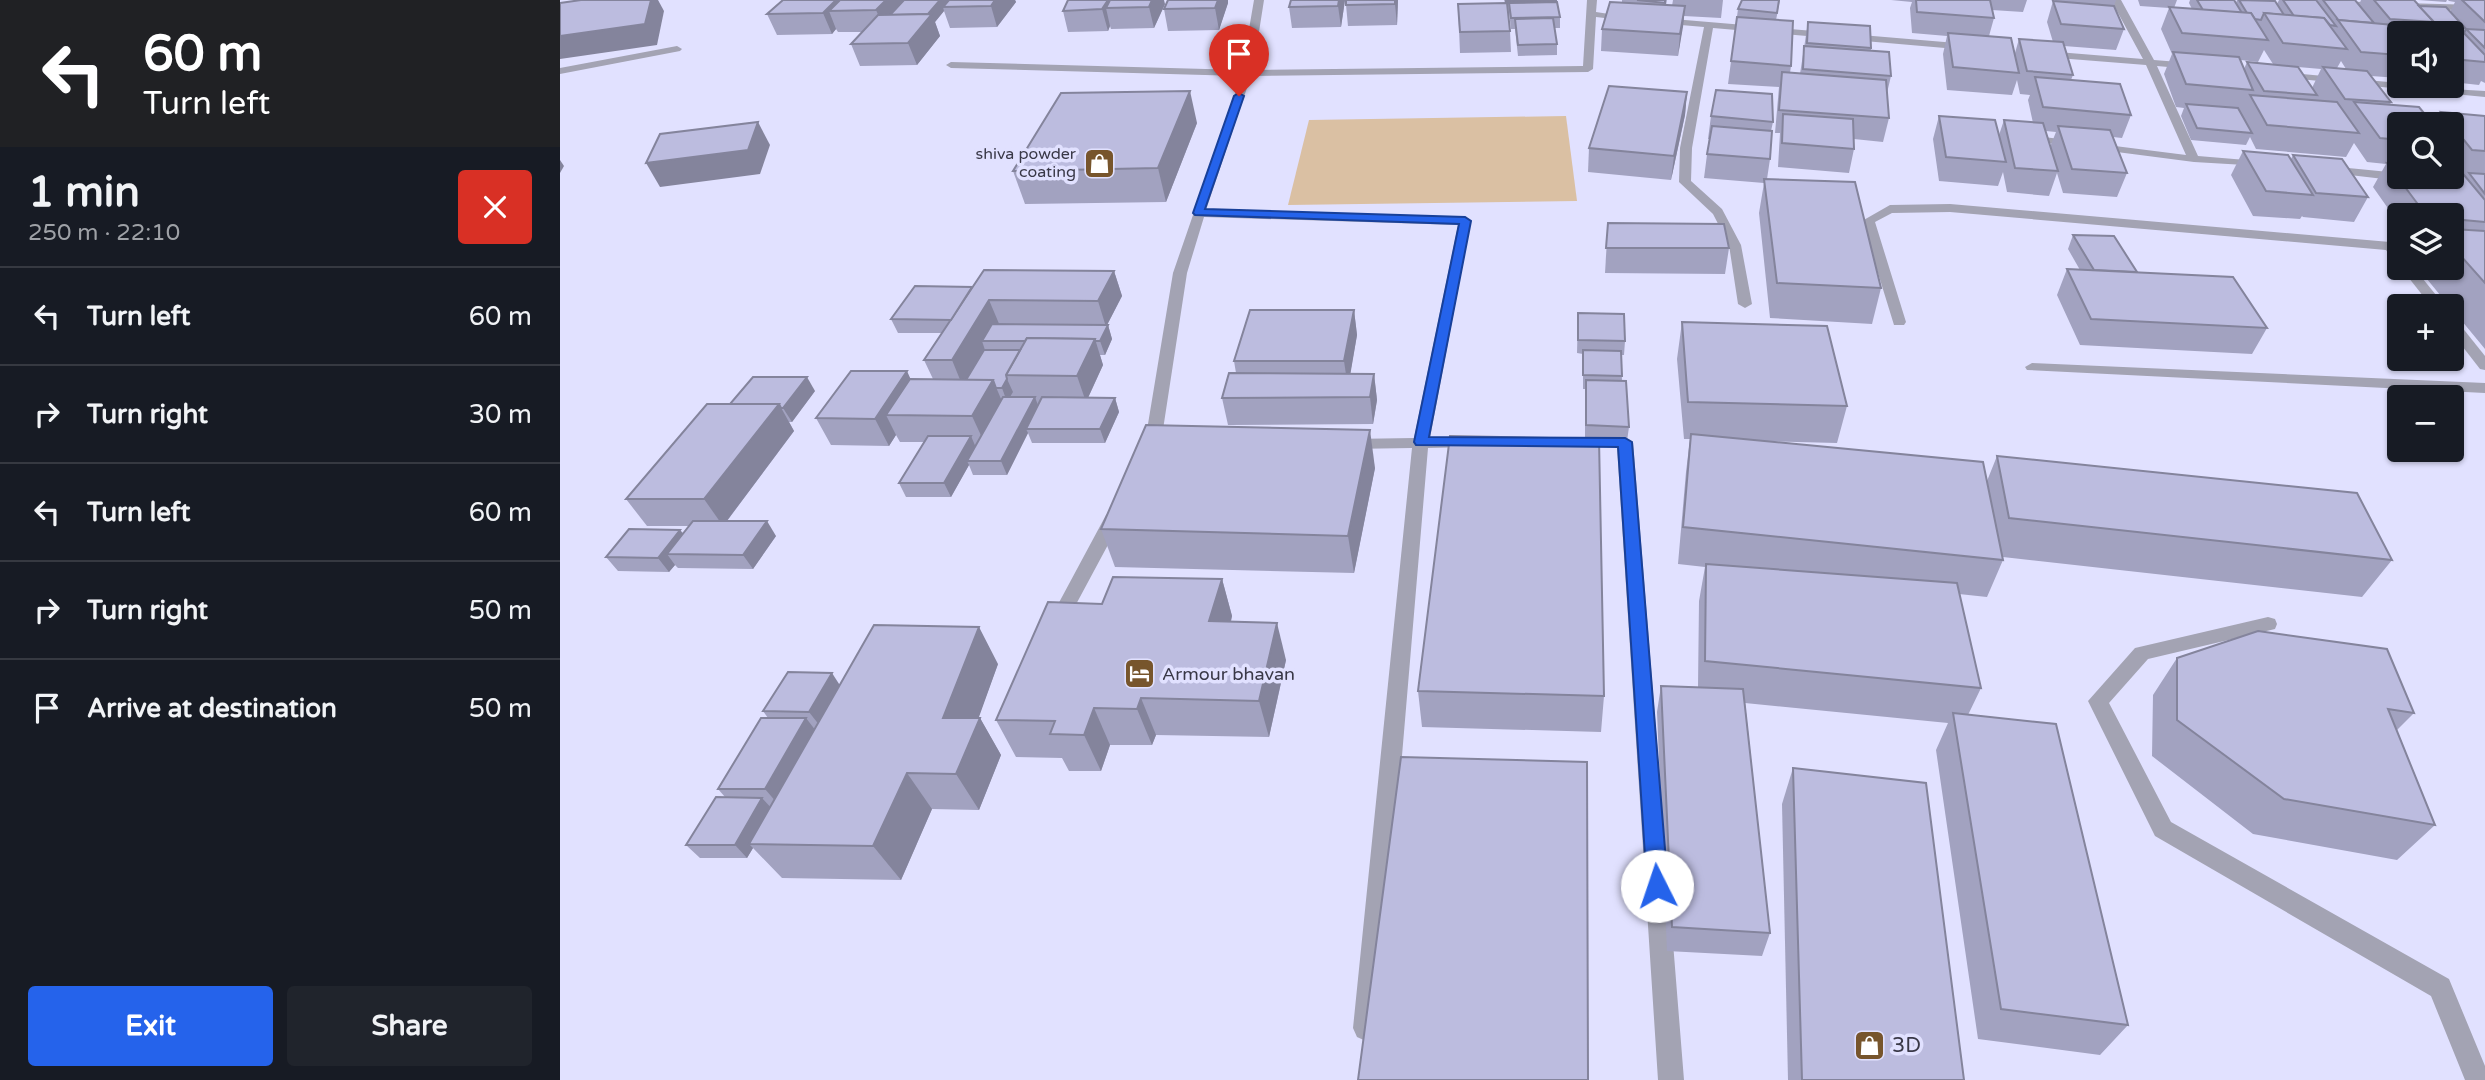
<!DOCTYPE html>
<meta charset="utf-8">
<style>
body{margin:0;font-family:"Varela Round",sans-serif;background:#20242c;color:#f1f3f6;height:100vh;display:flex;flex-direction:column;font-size:26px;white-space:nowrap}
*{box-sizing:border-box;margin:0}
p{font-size:23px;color:#9ea1a6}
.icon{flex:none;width:38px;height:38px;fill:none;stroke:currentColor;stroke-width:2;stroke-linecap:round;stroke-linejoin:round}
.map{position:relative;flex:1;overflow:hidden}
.panel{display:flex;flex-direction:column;background:#171b24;width:560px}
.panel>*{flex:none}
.top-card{background:#202124;color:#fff;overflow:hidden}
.controls{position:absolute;left:1827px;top:21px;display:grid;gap:14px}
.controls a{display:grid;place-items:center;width:77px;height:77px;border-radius:7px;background:#171b24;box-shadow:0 2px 5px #0004;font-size:35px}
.pin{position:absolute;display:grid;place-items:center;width:60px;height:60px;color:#fff;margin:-72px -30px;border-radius:50% 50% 50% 0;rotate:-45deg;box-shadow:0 0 7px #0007}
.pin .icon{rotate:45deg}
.me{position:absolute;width:77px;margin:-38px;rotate:356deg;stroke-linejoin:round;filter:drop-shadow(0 0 5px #0008)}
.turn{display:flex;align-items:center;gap:24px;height:147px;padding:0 28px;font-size:32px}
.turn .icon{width:91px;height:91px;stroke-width:2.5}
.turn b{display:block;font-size:49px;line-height:60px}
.round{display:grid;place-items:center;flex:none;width:74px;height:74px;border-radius:7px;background:#20242c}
.head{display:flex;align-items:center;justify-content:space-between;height:119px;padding:0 28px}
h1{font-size:42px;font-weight:700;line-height:52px}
.cta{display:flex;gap:14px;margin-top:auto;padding:14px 28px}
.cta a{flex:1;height:80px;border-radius:7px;background:#2563eb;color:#fff;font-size:28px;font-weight:700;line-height:80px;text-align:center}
.cta a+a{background:#20242c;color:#f1f3f6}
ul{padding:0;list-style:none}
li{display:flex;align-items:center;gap:21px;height:98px;padding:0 28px;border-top:2px solid #363941}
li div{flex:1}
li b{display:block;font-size:26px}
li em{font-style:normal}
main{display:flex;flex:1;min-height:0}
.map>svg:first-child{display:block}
.green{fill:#dac0a3}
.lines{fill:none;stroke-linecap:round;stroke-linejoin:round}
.service{fill:#a3a3b3;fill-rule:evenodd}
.minor{fill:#a3a3b3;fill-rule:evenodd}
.wall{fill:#a2a2c0;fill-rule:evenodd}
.shaded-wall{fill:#84849c}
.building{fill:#bcbcdf;stroke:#84849c;stroke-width:2}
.route{fill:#2563eb;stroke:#184099;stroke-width:2}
.labels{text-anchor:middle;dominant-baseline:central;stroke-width:7;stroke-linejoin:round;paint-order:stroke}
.far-poi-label{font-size:16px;fill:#393847;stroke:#e1e1ff;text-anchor:end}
.poi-label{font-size:18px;fill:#393847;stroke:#e1e1ff;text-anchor:start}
.near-poi-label{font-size:21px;fill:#393847;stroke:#e1e1ff;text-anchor:start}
</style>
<main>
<section class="panel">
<div class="top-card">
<div class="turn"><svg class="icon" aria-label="left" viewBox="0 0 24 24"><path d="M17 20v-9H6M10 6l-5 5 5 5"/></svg><div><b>60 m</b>Turn left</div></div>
</div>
<div class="head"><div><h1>1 min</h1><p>250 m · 22:10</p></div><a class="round" style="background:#d93025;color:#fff"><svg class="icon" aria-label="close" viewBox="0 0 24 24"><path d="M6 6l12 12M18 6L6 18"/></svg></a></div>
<ul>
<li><svg class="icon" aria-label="left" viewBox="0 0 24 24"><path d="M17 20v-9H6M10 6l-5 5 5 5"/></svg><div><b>Turn left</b></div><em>60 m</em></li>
<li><svg class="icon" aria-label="right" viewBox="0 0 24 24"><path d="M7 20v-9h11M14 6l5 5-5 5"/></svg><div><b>Turn right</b></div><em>30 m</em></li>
<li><svg class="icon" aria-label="left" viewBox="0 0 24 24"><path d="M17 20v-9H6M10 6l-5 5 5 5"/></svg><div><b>Turn left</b></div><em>60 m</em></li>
<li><svg class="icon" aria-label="right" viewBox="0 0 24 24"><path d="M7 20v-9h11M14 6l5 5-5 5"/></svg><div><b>Turn right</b></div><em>50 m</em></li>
<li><svg class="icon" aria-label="arrive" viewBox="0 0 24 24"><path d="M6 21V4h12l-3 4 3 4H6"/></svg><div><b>Arrive at destination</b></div><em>50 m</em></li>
</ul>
<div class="cta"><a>Exit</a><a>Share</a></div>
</section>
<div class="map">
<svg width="1925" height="1080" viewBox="0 0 1925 1080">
<rect width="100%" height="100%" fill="#e1e1ff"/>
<path class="green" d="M1006 116 1017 201 728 205 749 120Z"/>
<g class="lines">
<g class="service">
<path d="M1390 204 1830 242 1839 249V262L1834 261 1826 250 1390 212 1332 213 1315 222 1346 322 1344 325H1334L1302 221 1330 205Z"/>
<path d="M1841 268H1854L1885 306H1871Z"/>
<path d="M1892 320 1897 321 1925 356V370L1920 369 1892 333Z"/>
<path d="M1472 363 1925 383V393L1467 370 1465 367Z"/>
<path d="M1708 617 1715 619 1717 624 1715 629 1588 659 1549 703 1611 822 1889 979 1925 1066V1080H1905L1871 996 1595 836 1528 701 1575 648Z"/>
</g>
<g class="minor">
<path d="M694 0H704L693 70 1023 66 1027 0H1037L1036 12 1075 18 1070 21 1036 17 1033 69 1028 72 691 76 646 210 905 217 911 221 870 438 913 437 921 442 913 447 868 448 819 1028 815 1037 806 1041 797 1037 793 1028 852 448 790 449 782 444 790 439 854 438 898 225 644 217 627 273 602 436 600 440H588L586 436 613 273 681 76 391 68 386 65 391 62 682 70Z"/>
<path d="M1551 0H1561L1594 60 1631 63 1636 66 1631 69 1597 66 1638 156 1698 161 1704 164 1702 166 1634 162 1464 140V136L1468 135 1626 155 1586 65 1485 57 1480 54 1485 51 1583 59Z"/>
<path d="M1730 0 1917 5 1922 8 1917 11 1735 3Z"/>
<path d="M1101 18 1408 44 1413 47 1408 50 1153 28 1132 148 1131 181 1162 209 1181 245 1192 304 1185 308 1178 304 1169 245 1153 214 1119 182 1120 148 1144 27 1098 23 1096 21Z"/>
<path d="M117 46 122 49 120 51 0 74V68Z"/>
<path d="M1722 72 1839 83V86L1925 91V97L1718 77 1717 75Z"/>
<path d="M1768 166 1839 173V177H1847L1841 181 1764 172 1762 170Z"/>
<path d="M1018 437H1065L1073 442 1124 1080H1098L1057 447 1012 446 1010 442Z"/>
<path d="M555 509 564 515 506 623 504 628H490L488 623 546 515Z"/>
</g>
</g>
<g class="wall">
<path d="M223 0H455L456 2 437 27 390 28 384 11 375 22 380 36 357 65 300 66 291 44 302 32H278L276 29 272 34 217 35 207 14Z"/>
<path d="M608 0H668V3L659 30 608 31 604 9Z"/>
<path d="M785 0 781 27 732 28 729 7Z"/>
<path d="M838 0 837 25 788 26 786 5Z"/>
<path d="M944 0H996L1000 17V28H994L997 44V55L958 56 955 29H951L949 12 948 13 950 31 951 52 900 53 898 4 945 3Z"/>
<path d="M1062 0H1107L1106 5 1112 6 1113 0H1163L1161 18 1124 16 1118 56 1041 51 1042 29 1062 3Z"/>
<path d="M1182 0H1220L1216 20 1231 66 1230 73 1240 74 1248 22 1311 48V51L1331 76 1327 93 1329 118 1323 142 1294 139V149L1289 173 1218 167 1220 133H1215L1219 87 1168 84 1178 9Z"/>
<path d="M1331 0H1467L1463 12 1432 10 1434 18 1429 36 1455 53 1459 39 1493 42 1487 22 1493 1 1496 2 1495 0H1556L1554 6 1564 29 1556 50 1504 46 1513 75 1511 80 1571 115 1562 138 1553 137 1567 173 1557 197 1503 193 1497 173 1489 196 1447 192 1443 172 1438 186 1379 181 1373 139 1379 116 1439 135 1444 120 1473 123 1468 100 1470 95 1460 94 1457 80 1452 95 1387 90 1383 54 1387 36 1352 33 1350 8 1352 2ZM1486 131 1496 132 1490 147Z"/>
<path d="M1578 0H1617L1614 8 1632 9 1629 3 1630 0H1674L1676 3 1677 0H1702L1717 4 1719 0H1795L1799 5 1801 0H1854L1859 6 1890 12 1895 2 1889 1 1888 0H1925V83L1921 81 1919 85 1892 82V33H1839V78L1811 76 1831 102 1830 105 1839 124V177L1893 168 1892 167V124H1874L1881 112 1925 116V349L1892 309V306H1889L1858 268H1892V215H1839V224L1813 187 1826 164 1807 162 1794 143 1786 157 1696 149 1690 137 1686 145 1631 140 1621 116 1624 108 1616 107 1604 74 1612 54 1601 29 1609 8 1580 6ZM1704 50 1713 64 1687 62 1684 69 1681 60 1698 62ZM1781 61 1786 69 1777 68ZM1738 67 1761 69 1752 88Z"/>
<path d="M1858 0H1887L1886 2Z"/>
<path d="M605 4 594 28 551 29 550 26 548 31 508 32 503 11Z"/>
<path d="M1127 92 1125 115 1111 180 1028 172 1029 148Z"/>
<path d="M1151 116 1213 122 1211 131 1210 159 1207 179 1321 288 1312 324 1210 318 1199 213 1204 183 1144 178 1149 139H1148Z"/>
<path d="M637 123 606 202 465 204 453 171Z"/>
<path d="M1683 151 1731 159 1733 155 1808 197 1794 222 1743 217 1742 216 1740 219 1693 216 1671 175Z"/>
<path d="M1048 223 1169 248 1165 274 1045 273Z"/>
<path d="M1513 235 1577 272 1707 328 1692 354 1520 345 1497 295 1507 269 1520 270 1508 249Z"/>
<path d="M554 271 562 296 547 325H548L552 339 545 355H540L543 365 528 398H555L559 412 545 443H472L468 433 447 475H413L409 465 391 497H346L339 483 364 442H340L336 435 329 446 271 445 256 418 351 379H373L364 360 382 333H338L331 319 412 287Z"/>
<path d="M794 310 797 335 790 374H814L817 400 813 424 668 425 662 398 676 373 674 361Z"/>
<path d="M1018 313 1065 341 1064 355H1061L1062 381 1069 427 1067 441 1039 440 1044 696 1041 732 862 727 858 691 1025 439V389H1023V354L1017 353Z"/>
<path d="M1122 322 1287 406 1277 443 1202 441 1427 481 1437 456 1832 560 1802 597 1443 557V560L1427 597 1399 594 1421 688 1408 715 1568 1025 1540 1055 1418 1039 1376 750 1388 723 1185 703 1210 933 1202 956 1107 951 1097 712 1101 686 1138 687 1139 601 1145 567 1118 564 1126 472 1130 439H1124L1117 359Z"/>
<path d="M255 391 232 422H229L234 431 167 521 216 536 193 569 118 568 115 565 109 572 58 571 46 557 120 530 123 533 129 526H87L66 499 170 404Z"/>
<path d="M815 468 794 573 555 567 541 529Z"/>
<path d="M662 579 672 616 671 622 726 660 709 737 596 735 592 745H550L541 771H509L502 758 456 757 436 720 542 604Z"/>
<path d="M1617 658 1854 713 1837 730 1875 825 1837 860 1693 834 1592 756 1593 695Z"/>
<path d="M438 664 418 718H420L441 755 419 810 372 809 341 880 222 878 193 848 187 858H140L126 845 165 797 158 789 208 718 203 711 280 684Z"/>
<path d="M1233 768 1404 1080H1228L1222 804Z"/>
</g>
<g class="shaded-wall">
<path d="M91 0H98L104 11 97 45 0 59V36Z"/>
<path d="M276 0H299L269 11 276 29 272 34 263 13Z"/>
<path d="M326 0H348L325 31 316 10Z"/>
<path d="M380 0H392L383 7 384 11 375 22 380 36 357 65 348 43 367 15Z"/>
<path d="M435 0H455L456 2 437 27 431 6Z"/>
<path d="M548 0H564L546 8 550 26 548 31 542 9Z"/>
<path d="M592 0H604L605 4 594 28 589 7Z"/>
<path d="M658 0H668V3L659 30 655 8Z"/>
<path d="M779 0H785L781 27 778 6Z"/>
<path d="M835 0H838L837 25 835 4Z"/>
<path d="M1125 6 1123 27 1118 56 1120 34Z"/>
<path d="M630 91 637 123 606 202 598 168Z"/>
<path d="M1127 92 1125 115 1111 180 1114 156Z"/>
<path d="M198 122 210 145 200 174 100 187 86 163Z"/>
<path d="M0 160 4 166 0 173Z"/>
<path d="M554 271 562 296 546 327 538 301Z"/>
<path d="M429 300 440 326 422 341 425 350 403 387 392 360Z"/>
<path d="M794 310 797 335 788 388 784 361Z"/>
<path d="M548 325 552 339 545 355 540 341Z"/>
<path d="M535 339 543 365 526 402 517 376Z"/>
<path d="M347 371 359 398 326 415 336 435 329 446 315 419Z"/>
<path d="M814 374 817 400 813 424 810 397Z"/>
<path d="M247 377 255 391 232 422 223 408Z"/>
<path d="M447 379 453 392 447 402 442 388Z"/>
<path d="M433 380 444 406 424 442 412 416Z"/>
<path d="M475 397 480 411 466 429 468 433 447 475 441 461Z"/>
<path d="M555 398 559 412 545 443 540 429Z"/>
<path d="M219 404 234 431 163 526 144 499Z"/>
<path d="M810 430 815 468 794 573 788 536Z"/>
<path d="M411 436 417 450 407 461 409 465 391 497 384 483Z"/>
<path d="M207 521 216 536 193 569 183 555Z"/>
<path d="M120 530 131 544 107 554 115 565 109 572 98 558Z"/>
<path d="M662 579 672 616 660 659 649 621Z"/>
<path d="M717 623 726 660 709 737 699 701Z"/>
<path d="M419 627 438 664 410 742 420 718 441 755 419 810 396 774 383 718Z"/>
<path d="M272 673 281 687 260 726 249 712Z"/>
<path d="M581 698 596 735 592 745 577 709Z"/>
<path d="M534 708 550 745 541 771 524 735Z"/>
<path d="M246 718 256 731 217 803 205 789Z"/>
<path d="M347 773 372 809 341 880 313 846Z"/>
<path d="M202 798 214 811 189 844 193 848 187 858 175 845Z"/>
</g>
<g class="building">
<path d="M21 0H91L85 24 0 36V3Z"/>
<path d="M223 0H276L263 13 207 14Z"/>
<path d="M280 0H326L316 10 269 11Z"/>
<path d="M344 0H380L368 14 330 15Z"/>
<path d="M389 0H435L431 6 383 7Z"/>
<path d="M508 0H548L542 9 503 11Z"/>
<path d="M550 0H592L589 7 546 8Z"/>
<path d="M608 0H658L655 8 604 9Z"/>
<path d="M731 0H779L778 6 729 7Z"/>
<path d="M786 0H835V4L786 5Z"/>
<path d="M946 0H996V1L946 2Z"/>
<path d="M1077 0H1105V3Z"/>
<path d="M1182 0H1219L1217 13 1178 9Z"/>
<path d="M1356 0H1430L1434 18 1357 12Z"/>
<path d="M1637 0H1674L1682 13 1643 10Z"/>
<path d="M1679 0 1715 1 1724 15 1704 13 1701 20 1695 19 1691 13H1687Z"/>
<path d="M1723 0H1756L1776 26 1770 25 1764 18 1734 16Z"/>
<path d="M1763 0H1795L1814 23 1778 20 1780 22Z"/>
<path d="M1814 0H1854L1874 22 1830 19Z"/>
<path d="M1902 0H1925V22Z"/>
<path d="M1493 1 1554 6 1564 29 1501 24Z"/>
<path d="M997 2 1000 17 951 18 949 3Z"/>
<path d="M1050 2 1125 6 1120 34 1042 29Z"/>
<path d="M947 3 950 31 900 32 898 4Z"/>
<path d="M1859 6 1886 7 1906 29 1904 33 1902 31 1871 28 1874 22Z"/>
<path d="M1609 7 1691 13 1708 40 1622 33Z"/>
<path d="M1704 13 1764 18 1787 49 1723 43Z"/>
<path d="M372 14 348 43 291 44 318 15Z"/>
<path d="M1177 17 1233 21 1231 66 1171 61Z"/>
<path d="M993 18 997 44 958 45 955 19Z"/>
<path d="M1778 20 1834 25 1841 33H1839V55L1801 52Z"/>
<path d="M1248 22 1310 26 1311 48 1247 43Z"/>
<path d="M1847 27 1902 31 1925 55V62L1892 59V33H1852Z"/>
<path d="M1906 29 1925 30V48Z"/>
<path d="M1388 33 1451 38 1459 73 1393 67Z"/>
<path d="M1459 39 1503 42 1513 75 1467 71Z"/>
<path d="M1244 46 1329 52 1331 76 1243 69Z"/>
<path d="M1613 52 1679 57 1693 90 1626 84Z"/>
<path d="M1687 62 1738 67 1757 95 1704 91Z"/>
<path d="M1763 67 1807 71 1831 102 1785 99Z"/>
<path d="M1222 72 1326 80 1329 118 1219 110Z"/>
<path d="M1475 77 1560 84 1571 115 1483 107Z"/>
<path d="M1049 86 1127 92 1114 156 1029 148Z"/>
<path d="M1156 90 1212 94 1213 122 1151 116Z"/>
<path d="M630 91 598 168 453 171 501 93Z"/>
<path d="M1690 95 1777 102 1799 133 1707 125Z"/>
<path d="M1794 102 1859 107 1873 124H1839V140L1820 138Z"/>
<path d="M1626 104 1678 108 1692 133 1637 128Z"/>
<path d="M1881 112 1925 116V151L1912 150Z"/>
<path d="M1223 114 1293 119 1294 149 1222 143Z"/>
<path d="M1379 116 1435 120 1446 162 1386 157Z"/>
<path d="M1444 120 1483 123 1498 171 1455 168Z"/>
<path d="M198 122 188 150 86 163 100 134Z"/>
<path d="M1152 126 1212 131 1210 159 1147 154Z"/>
<path d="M1498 126 1550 130 1567 173 1512 169Z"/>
<path d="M1683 151 1728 155 1753 195 1706 191Z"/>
<path d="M1733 155 1782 159 1808 197 1756 193Z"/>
<path d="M1827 163 1839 164V177H1892V168L1899 169 1925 200V222L1892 219V215H1866Z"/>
<path d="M1909 173 1925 174V194Z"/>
<path d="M1204 179 1295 182 1321 288 1217 283Z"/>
<path d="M1048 223 1164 224 1169 248H1046Z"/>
<path d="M1892 229 1925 231V283L1892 246Z"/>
<path d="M1513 235 1554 236 1577 272 1534 270Z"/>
<path d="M1507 269 1673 277 1707 328 1531 319Z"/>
<path d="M424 270 554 271 538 301 429 300 392 360H364Z"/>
<path d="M355 286 412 287 391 320 331 319Z"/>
<path d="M690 310H794L784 361H674Z"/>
<path d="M1018 313 1064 314 1065 341 1018 340Z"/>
<path d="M1122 322 1267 326 1287 406 1128 402Z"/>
<path d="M432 324 548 325 540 341H535V339L467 338 465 341H422Z"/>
<path d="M467 338 535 339 517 376 446 375Z"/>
<path d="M424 350H460L446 375 447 379 442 388H436L433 380H406Z"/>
<path d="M1023 350 1061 351 1062 376 1023 375Z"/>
<path d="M291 371H347L315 419 256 418Z"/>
<path d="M669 373 814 374 810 397 662 398Z"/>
<path d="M193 377H247L223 408H221L219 404H170Z"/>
<path d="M350 379 433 380 412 416 326 415Z"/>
<path d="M1026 380 1066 381 1069 427 1026 425Z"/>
<path d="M443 397H475L441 461H407Z"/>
<path d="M482 397 555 398 540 429H466Z"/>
<path d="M147 404H219L144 499H66Z"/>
<path d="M586 425 810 430 788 536 541 529Z"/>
<path d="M1131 434 1423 462 1443 560 1123 527Z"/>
<path d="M368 436H411L384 483H339Z"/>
<path d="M890 436 1039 439 1044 696 858 691Z"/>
<path d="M1437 456 1797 493 1832 560 1449 518Z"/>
<path d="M133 521H207L183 555 107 554Z"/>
<path d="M69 529 120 530 98 558 46 557Z"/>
<path d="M1146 564 1397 583 1421 688 1145 661Z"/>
<path d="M553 577 662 579 649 621 717 623 699 701 581 698 577 709 534 708 524 735 490 734 495 721 436 720 488 602 542 604Z"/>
<path d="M314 625 419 627 383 718H420L396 774 347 773 313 846 189 844Z"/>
<path d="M1698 631 1827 649 1854 713 1828 709 1875 825 1724 799 1617 720V658Z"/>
<path d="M228 672 272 673 249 712 203 711Z"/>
<path d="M1101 686 1183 689 1210 933 1112 927Z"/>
<path d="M1393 713 1496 724 1568 1025 1441 1009Z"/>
<path d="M201 718H246L205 789H158Z"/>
<path d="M841 757 1027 762 1028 1080H798Z"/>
<path d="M1233 768 1366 783 1404 1080H1242Z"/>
<path d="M156 797 202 798 175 845H126Z"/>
</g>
<path class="route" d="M679 93 684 96 645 209 905 217 911 221 869 437 1065 438 1072 442 1108 886 1105 893 1097 895 1090 893 1087 886 1058 447 856 445 854 442 899 224 635 215 633 213 674 96Z"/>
<defs>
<symbol id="shop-square" viewBox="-11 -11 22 22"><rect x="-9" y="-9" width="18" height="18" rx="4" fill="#77552c" stroke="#e1e1ff"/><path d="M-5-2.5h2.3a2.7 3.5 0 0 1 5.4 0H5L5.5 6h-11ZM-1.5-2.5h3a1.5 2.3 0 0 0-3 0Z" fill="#fff"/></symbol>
<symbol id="hotel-square" viewBox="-11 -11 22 22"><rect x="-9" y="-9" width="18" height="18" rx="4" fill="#77552c" stroke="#e1e1ff"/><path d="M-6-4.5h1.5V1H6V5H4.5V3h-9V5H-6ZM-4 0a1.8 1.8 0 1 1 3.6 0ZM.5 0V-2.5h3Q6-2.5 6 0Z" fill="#fff"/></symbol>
</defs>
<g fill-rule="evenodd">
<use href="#shop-square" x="522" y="146" width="35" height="35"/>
<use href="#hotel-square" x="562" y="656" width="35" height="35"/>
<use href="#shop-square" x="1292" y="1028" width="35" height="35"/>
</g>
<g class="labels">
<g class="far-poi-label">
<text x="516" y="154">shiva powder<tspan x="516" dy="18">coating</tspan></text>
</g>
<g class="poi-label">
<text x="602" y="674">Armour bhavan</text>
</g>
<g class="near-poi-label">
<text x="1332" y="1045">3D</text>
</g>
</g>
</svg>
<div class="controls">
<a><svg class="icon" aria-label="sound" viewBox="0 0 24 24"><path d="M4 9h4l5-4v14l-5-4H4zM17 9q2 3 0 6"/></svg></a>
<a><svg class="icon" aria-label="search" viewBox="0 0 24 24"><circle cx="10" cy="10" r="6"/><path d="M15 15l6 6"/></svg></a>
<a><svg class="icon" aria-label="layers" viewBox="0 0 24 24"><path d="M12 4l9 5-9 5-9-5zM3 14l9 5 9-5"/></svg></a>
<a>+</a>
<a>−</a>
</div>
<div class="pin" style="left:679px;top:96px;background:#d93025"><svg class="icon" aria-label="arrive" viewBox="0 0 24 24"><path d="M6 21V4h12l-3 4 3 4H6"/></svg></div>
<svg class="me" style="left:1097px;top:886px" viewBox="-20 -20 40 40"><circle r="19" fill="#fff"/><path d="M0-13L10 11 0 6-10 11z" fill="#2563eb"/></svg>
</div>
</main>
